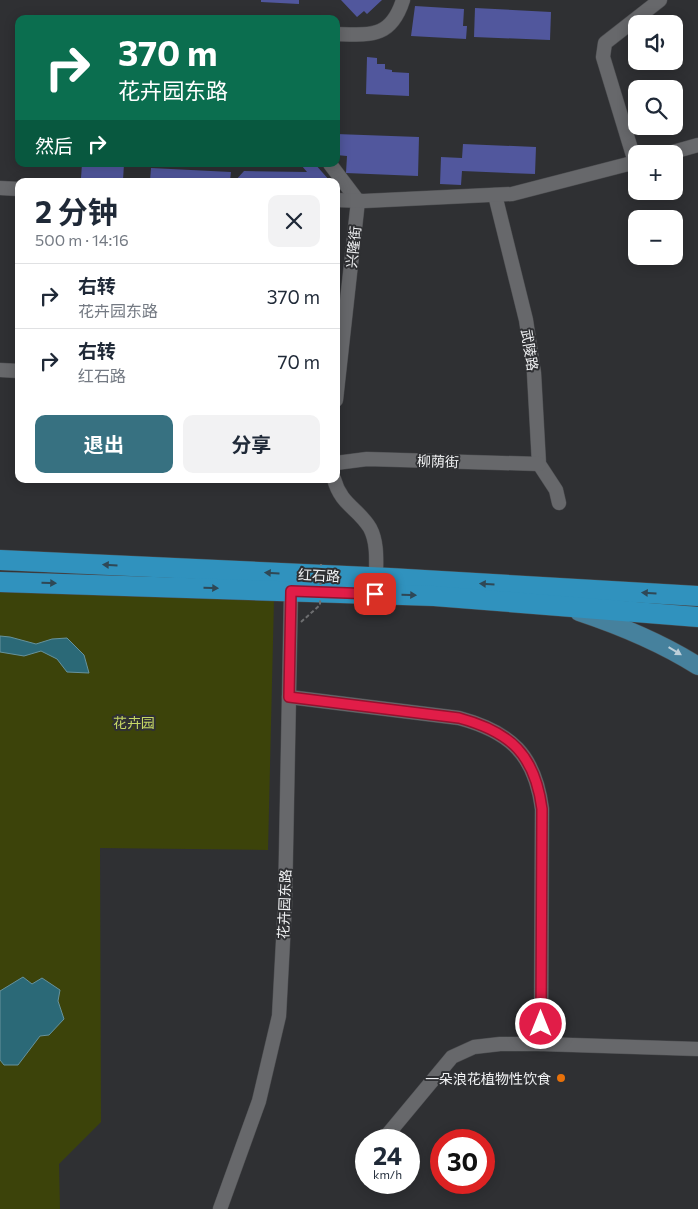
<!DOCTYPE html>
<html lang="zh">
<meta charset="utf-8">
<style>
body{margin:0;font-family:Commissioner,"Noto Sans SC",sans-serif;background:#f2f2f3;color:#1f2937;height:100vh;display:flex;flex-direction:column;font-size:19px;white-space:nowrap}
*{box-sizing:border-box;margin:0}
p{font-size:16px;color:#747a83}
.icon{flex:none;width:28px;height:28px;fill:none;stroke:currentColor;stroke-width:2;stroke-linecap:round;stroke-linejoin:round}
.map{position:relative;flex:1;overflow:hidden}
.side{position:absolute;left:15px;top:178px;width:325px;height:305px;display:flex;flex-direction:column;background:#fff;border-radius:10px;box-shadow:0 2px 12px #0003}
.side>*{flex:none}
.banner{position:absolute;left:15px;top:15px;width:325px;height:152px;border-radius:10px;box-shadow:0 2px 12px #0003;background:#0b6e4f;color:#fff;overflow:hidden}
.buttons{position:absolute;left:628px;top:15px;display:grid;gap:10px}
.buttons a{display:grid;place-items:center;width:55px;height:55px;border-radius:10px;background:#fff;box-shadow:0 2px 12px #0003;font-size:25px}
.speed{position:absolute;left:355px;top:1129px;display:flex;gap:10px;font-size:25px;font-weight:700;text-align:center}
.speed>*{display:grid;place-content:center;width:65px;height:65px;border-radius:50%;background:#fff;box-shadow:0 2px 12px #0003;line-height:1}
.speed small{font-size:12px;font-weight:400}
.speed .limit{border:8px solid #d22;background:#fff;color:#111}
.pin{position:absolute;display:grid;place-items:center;width:42px;height:42px;color:#fff;margin:-21px;border-radius:10px;box-shadow:0 2px 8px #0006}
.me{position:absolute;width:55px;margin:-28px;rotate:0deg;stroke-linejoin:round;filter:drop-shadow(0 0 4px #0008)}
.turn{display:flex;align-items:center;gap:18px;height:105px;padding:0 20px;font-size:22px}
.turn .icon{width:65px;height:65px;stroke-width:2.5}
.turn b{display:block;font-size:35px;line-height:42px}
.then{display:flex;align-items:center;height:48px;padding:0 20px;background:#0003;gap:10px;font-size:19px}
.round{display:grid;place-items:center;flex:none;width:52px;height:52px;border-radius:10px;background:#f2f2f3}
.summary{display:flex;align-items:center;justify-content:space-between;height:85px;padding:0 20px}
h1{font-size:30px;font-weight:700;line-height:38px}
.primary-button{display:flex;gap:10px;margin-top:auto;padding:10px 20px}
.primary-button a{flex:1;height:58px;border-radius:10px;background:#377181;color:#fff;font-size:20px;font-weight:700;line-height:58px;text-align:center}
.primary-button a+a{background:#f2f2f3;color:#1f2937}
ul{padding:0;list-style:none}
li{display:flex;align-items:center;gap:15px;height:65px;padding:0 20px;border-top:1px solid #e0e1e3}
li div{flex:1}
li b{display:block;font-size:19px}
li em{font-style:normal}
.map>svg:first-child{display:block}
.green{fill:#3c430a}
.water{fill:#2b6977;stroke:#66929c}
.building{fill:#51579d}
.lines{fill:none;stroke-linecap:round;stroke-linejoin:round}
.minor-casing{stroke:#4b4c4f;stroke-width:15}
.major-casing{stroke:#4b4c4f;stroke-width:19}
.highway-casing{stroke:#4b4c4f;stroke-width:21}
.minor{stroke:#67686b;stroke-width:14}
.major{stroke:#46819d;stroke-width:18}
.highway{stroke:#3092be;stroke-width:20}
.path-bridge{stroke:#6d6e70;stroke-width:2;stroke-dasharray:4 2.5;stroke-linecap:butt}
.oneway{fill:#2f4856}
.oneway2{fill:#bdcfd9}
.route-casing{stroke:#92132f;stroke-width:12}
.route{stroke:#e11d48;stroke-width:9}
.food-dot{fill:#e8710a;stroke:#2f3033;stroke-width:2}
.labels{text-anchor:middle;dominant-baseline:central;stroke-width:4;stroke-linejoin:round;paint-order:stroke}
.street-label{font-size:14px;fill:#f0f1f3;stroke:#2f3033}
.park-label{font-size:14px;fill:#c7d865;stroke:#2f3033}
.poi-label{font-size:14px;fill:#f0f1f3;stroke:#2f3033;text-anchor:end}
</style>
<div class="map">
<svg width="698" height="1209" viewBox="0 0 698 1209">
<rect width="100%" height="100%" fill="#2f3033"/>
<path class="green" d="M0 590 274 599 268 850 100 848 101 1122 59 1164 60 1209H0Z"/>
<g class="water">
<path d="M0 636 10 637 36 644 52 639 67 638 84 655 89 673 67 672 57 659 41 651 24 656 0 652Z"/>
<path d="M23 977 32 984 42 978 60 990 58 1001 64 1019 49 1035 40 1036 18 1065H4L0 1060V991Z"/>
</g>
<g class="building">
<path d="M261 0H299V4L261 2Z"/>
<path d="M341 0H382L367 14 364 11 357 17Z"/>
<path d="M415 6 464 9 463 26H467L466 39 411 36Z"/>
<path d="M475 8 551 12 550 40 474 37Z"/>
<path d="M367 57 377 58V64H385V69L392 70V72L409 73V96L366 94Z"/>
<path d="M336 134 419 137 418 176 346 173 347 156 336 155Z"/>
<path d="M463 144 536 147 535 174 462 171 461 185 440 184 441 157 462 158Z"/>
<path d="M82 164H124L123 180 81 178Z"/>
<path d="M305 164H315L330 181H235L244 171 307 172 302 166Z"/>
<path d="M151 168 231 172 230 181H150Z"/>
</g>
<g class="lines">
<defs>
<g id="minor">
<path d="M336 34C371 35 391 38 403 0"/>
<path d="M666 154 698 145"/>
<path d="M635 162 603 57 605 43 660 0"/>
<path d="M330 164 358 201 336 400"/>
<path d="M0 188 19 189"/>
<path d="M495 195 526 320 534 373 539 464 556 490 559 503"/>
<path d="M336 200 364 201 512 194 636 162"/>
<path d="M0 370 19 371"/>
<path d="M336 463 367 459 539 464"/>
<path d="M334 479C341 505 358 508 370 528 378 543 376 562 376 578"/>
<path d="M289 697 459 718C511 732 535 755 542 809L541 1044"/>
<path d="M388 1134 452 1057 474 1047 500 1044H541L698 1049"/>
<path d="M220 1209 259 1101 279 1016 285 904 291 591"/>
</g>
<path id="major" d="M579 612C621 626 660 642 698 666"/>
<g id="highway">
<path d="M0 560 390 578 698 596"/>
<path d="M0 582 434 596 698 617"/>
</g>
</defs>
<use href="#minor" class="minor-casing"/>
<use href="#major" class="major-casing"/>
<use href="#highway" class="highway-casing"/>
<use href="#minor" class="minor"/>
<use href="#major" class="major"/>
<use href="#highway" class="highway"/>
<path class="path-bridge" d="M301 622 320 605 321 564"/>
</g>
<defs><path id="oneway-solid" d="M-6-.8H1V-3.2L6.5 0L1 3.2V.8H-6Z" transform="scale(1.25)"/></defs>
<g class="oneway">
<use href="#oneway-solid" transform="translate(110 565) rotate(-177)"/>
<use href="#oneway-solid" transform="translate(272 573) rotate(-177)"/>
<use href="#oneway-solid" transform="translate(49 583) rotate(2)"/>
<use href="#oneway-solid" transform="translate(487 584) rotate(-177)"/>
<use href="#oneway-solid" transform="translate(211 588) rotate(2)"/>
<use href="#oneway-solid" transform="translate(649 593) rotate(-177)"/>
<use href="#oneway-solid" transform="translate(409 595) rotate(2)"/>
</g>
<use class="oneway2" href="#oneway-solid" transform="translate(675 651) rotate(31)"/>
<g class="lines">
<defs>
<path id="route" d="M375 594 291 591 289 697 459 718C511 732 535 755 542 809L541 1024"/>
</defs>
<use href="#route" class="route-casing"/>
<use href="#route" class="route"/>
</g>
<circle class="food-dot" cx="561" cy="1078" r="5"/>
<g class="labels">
<g class="street-label">
<text transform="translate(353 247) rotate(-84)">兴隆街</text>
<text transform="translate(530 350) rotate(81)">武陵路</text>
<text transform="translate(438 461) rotate(2)">柳荫街</text>
<text transform="translate(319 575) rotate(3)">红石路</text>
<text transform="translate(284 904) rotate(-88)">花卉园东路</text>
</g>
<g class="park-label">
<text x="134" y="722">花卉园</text>
</g>
<g class="poi-label">
<text x="551" y="1078">一朵浪花植物性饮食</text>
</g>
</g>
</svg>
<div class="buttons">
<a><svg class="icon" aria-label="sound" viewBox="0 0 24 24"><path d="M4 9h4l5-4v14l-5-4H4zM17 9q2 3 0 6"/></svg></a>
<a><svg class="icon" aria-label="search" viewBox="0 0 24 24"><circle cx="10" cy="10" r="6"/><path d="M15 15l6 6"/></svg></a>
<a>+</a>
<a>−</a>
</div>
<div class="speed"><div>24<small>km/h</small></div><div class="limit">30</div></div>
<div class="pin" style="left:375px;top:594px;background:#d93025"><svg class="icon" aria-label="arrive" viewBox="0 0 24 24"><path d="M6 21V4h12l-3 4 3 4H6"/></svg></div>
<svg class="me" style="left:541px;top:1024px" viewBox="-20 -20 40 40"><circle r="17" fill="#e11d48" stroke="#fff" stroke-width="3"/><path d="M0-11L8 9 0 5-8 9z" fill="#fff"/></svg>
<div class="banner">
<div class="turn"><svg class="icon" aria-label="right" viewBox="0 0 24 24"><path d="M7 20v-9h11M14 6l5 5-5 5"/></svg><div><b>370 m</b>花卉园东路</div></div>
<div class="then">然后<svg class="icon" aria-label="right" viewBox="0 0 24 24"><path d="M7 20v-9h11M14 6l5 5-5 5"/></svg></div>
</div>
<section class="side">
<div class="summary"><div><h1>2 分钟</h1><p>500 m · 14:16</p></div><a class="round"><svg class="icon" aria-label="close" viewBox="0 0 24 24"><path d="M6 6l12 12M18 6L6 18"/></svg></a></div>
<ul>
<li><svg class="icon" aria-label="right" viewBox="0 0 24 24"><path d="M7 20v-9h11M14 6l5 5-5 5"/></svg><div><b>右转</b><p>花卉园东路</p></div><em>370 m</em></li>
<li><svg class="icon" aria-label="right" viewBox="0 0 24 24"><path d="M7 20v-9h11M14 6l5 5-5 5"/></svg><div><b>右转</b><p>红石路</p></div><em>70 m</em></li>
</ul>
<div class="primary-button"><a>退出</a><a>分享</a></div>
</section>
</div>
